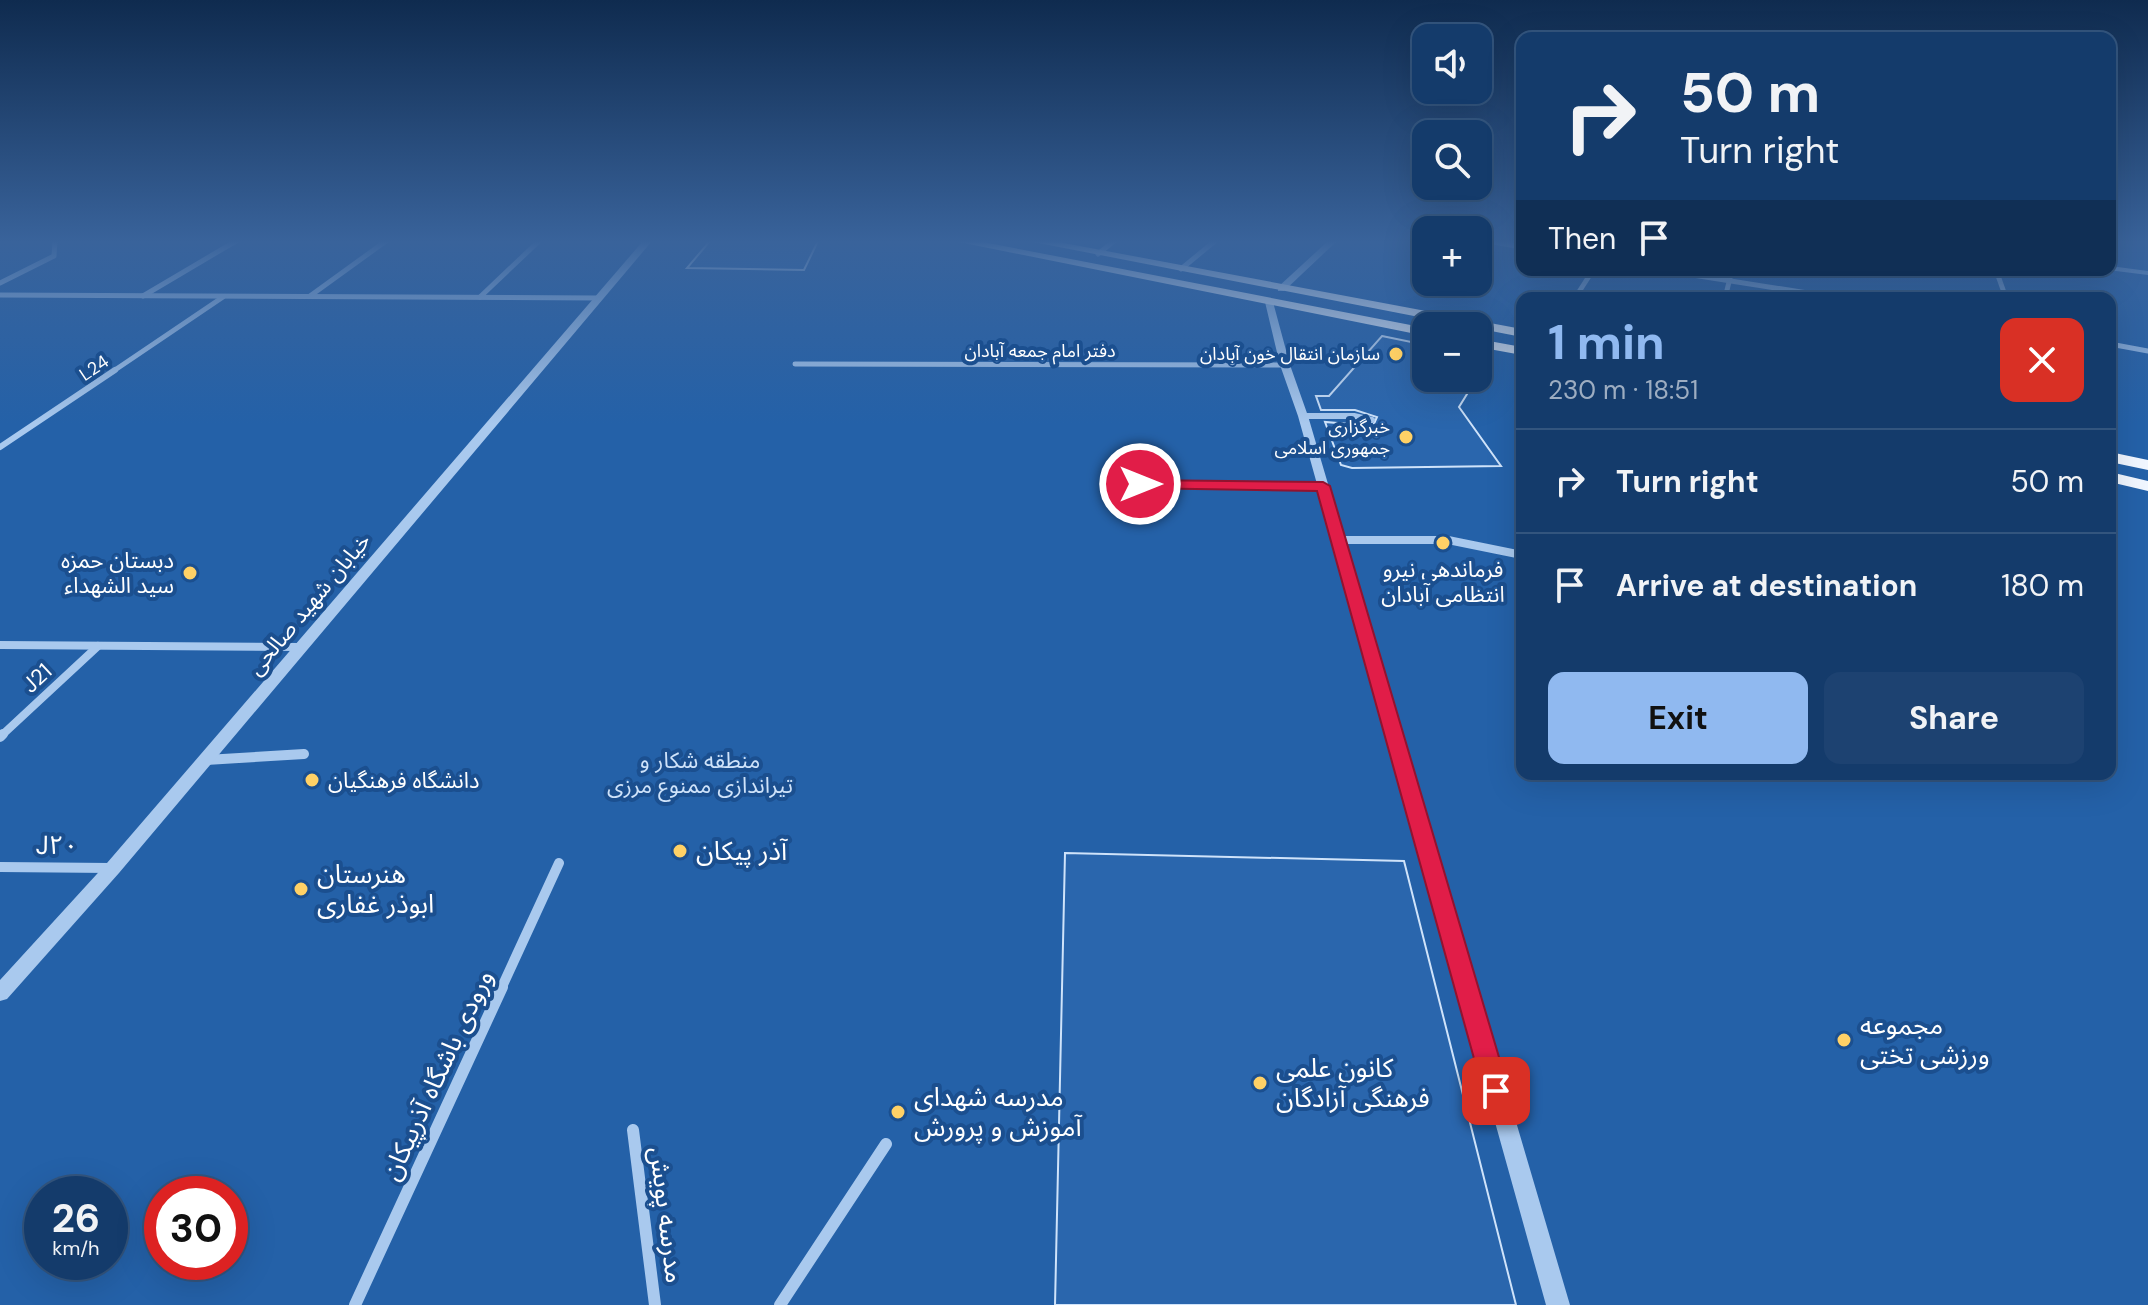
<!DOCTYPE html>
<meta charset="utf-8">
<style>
body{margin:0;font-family:"DM Sans","Noto Sans Arabic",sans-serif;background:#1d4271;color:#f1f3f6;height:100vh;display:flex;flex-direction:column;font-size:30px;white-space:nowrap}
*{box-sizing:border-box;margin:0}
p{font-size:26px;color:#9dadc1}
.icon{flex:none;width:44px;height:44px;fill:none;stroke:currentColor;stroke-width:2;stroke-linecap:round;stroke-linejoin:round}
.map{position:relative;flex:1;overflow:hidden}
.drawer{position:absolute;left:1516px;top:292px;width:600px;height:488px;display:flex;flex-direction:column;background:#143b6b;border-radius:16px;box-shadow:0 8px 32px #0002,0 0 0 2px #33557e}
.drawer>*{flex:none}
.hud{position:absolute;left:1516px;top:32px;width:600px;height:244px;border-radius:16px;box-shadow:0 8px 32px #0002,0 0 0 2px #33557e;background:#143b6b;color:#f1f3f6;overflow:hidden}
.fabs{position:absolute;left:1412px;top:24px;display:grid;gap:16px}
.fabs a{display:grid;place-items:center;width:80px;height:80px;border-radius:16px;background:#143b6b;box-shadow:0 8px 32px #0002,0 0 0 2px #33557e;font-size:40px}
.speed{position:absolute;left:24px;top:1176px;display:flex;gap:16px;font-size:40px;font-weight:700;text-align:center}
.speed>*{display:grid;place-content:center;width:104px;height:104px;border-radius:50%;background:#143b6b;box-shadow:0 8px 32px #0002,0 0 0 2px #33557e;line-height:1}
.speed small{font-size:20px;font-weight:400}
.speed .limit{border:12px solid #d22;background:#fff;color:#111}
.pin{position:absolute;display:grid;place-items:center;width:68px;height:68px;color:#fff;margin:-34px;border-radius:16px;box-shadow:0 4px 12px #0006}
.me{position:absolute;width:88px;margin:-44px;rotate:90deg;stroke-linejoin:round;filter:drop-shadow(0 0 6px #0008)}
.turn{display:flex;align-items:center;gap:28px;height:168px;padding:0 32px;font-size:36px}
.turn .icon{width:104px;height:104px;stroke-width:2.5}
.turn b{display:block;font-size:56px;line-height:68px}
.then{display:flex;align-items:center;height:76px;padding:0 32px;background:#0003;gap:16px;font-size:30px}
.round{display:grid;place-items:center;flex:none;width:84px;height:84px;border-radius:16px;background:#1d4271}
.summary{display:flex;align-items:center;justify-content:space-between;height:136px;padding:0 32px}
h1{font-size:48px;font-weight:700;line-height:60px;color:#90b9f0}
.action{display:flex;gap:16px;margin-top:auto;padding:16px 32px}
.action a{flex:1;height:92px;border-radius:16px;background:#90b9f0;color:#111;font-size:32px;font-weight:700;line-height:92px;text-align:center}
.action a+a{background:#1d4271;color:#f1f3f6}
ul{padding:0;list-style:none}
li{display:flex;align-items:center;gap:24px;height:104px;padding:0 32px;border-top:2px solid #33557e}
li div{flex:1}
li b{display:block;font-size:30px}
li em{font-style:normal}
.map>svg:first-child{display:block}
.green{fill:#2461a8;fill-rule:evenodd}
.building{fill:#2a66ad;stroke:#cfe3fa;stroke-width:2}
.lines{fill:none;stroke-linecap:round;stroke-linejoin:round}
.minor-far4{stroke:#a9c9ee;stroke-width:5}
.minor-far3{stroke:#a9c9ee;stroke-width:6}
.minor-far2{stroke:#a9c9ee;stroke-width:8}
.minor-far1{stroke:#a9c9ee;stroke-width:10}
.minor{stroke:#a9c9ee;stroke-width:12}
.tertiary{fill:#a9c9ee;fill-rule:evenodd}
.primary{fill:#f0f6ff;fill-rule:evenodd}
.route{fill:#e11d48;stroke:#92132f;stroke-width:2}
.poi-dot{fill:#ffd166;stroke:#1b4f8f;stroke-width:3}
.labels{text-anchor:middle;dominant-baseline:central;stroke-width:8;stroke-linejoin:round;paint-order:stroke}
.far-street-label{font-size:18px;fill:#fff;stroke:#1b4f8f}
.far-poi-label{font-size:18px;fill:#fff;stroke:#1b4f8f;text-anchor:end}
.poi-label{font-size:22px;fill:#fff;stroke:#1b4f8f;text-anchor:end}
.street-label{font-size:22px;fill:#fff;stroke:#1b4f8f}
.park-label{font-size:22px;fill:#cfe3fa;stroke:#1b4f8f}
.near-street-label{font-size:26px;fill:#fff;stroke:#1b4f8f}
.near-poi-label{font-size:26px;fill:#fff;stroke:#1b4f8f;text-anchor:start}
</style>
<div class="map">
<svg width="2148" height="1305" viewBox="0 0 2148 1305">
<rect width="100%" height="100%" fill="#1b4f8f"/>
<path class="green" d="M0 241H1426V282H1478V241H1522V270H2110V241H2148V1305H0ZM1522 298H2110V774H1522ZM1426 326H1478V378H1426ZM42 1194H110V1262H42ZM162 1194H230V1262H162Z"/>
<g class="building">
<path d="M710 241H818L804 270 687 268Z"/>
<path d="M1382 336 1426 345V378H1477L1459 407 1501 466 1352 468 1341 465 1325 422 1373 426 1377 417 1355 410H1321L1316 396H1329Z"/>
<path d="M1065 853 1404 861 1516 1305H1055Z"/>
</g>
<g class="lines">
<g class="minor-far4">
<path d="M1488 241 1522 247"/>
<path d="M1098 254 1114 241"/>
<path d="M1181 269 1215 241"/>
<path d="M1661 270 1839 298"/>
<path d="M1996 270 2006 298"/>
<path d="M0 283 54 256 55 241"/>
<path d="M0 295 599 298"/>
<path d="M143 296 236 241"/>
<path d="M310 296 386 241"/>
<path d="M480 297 539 241"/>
<path d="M1575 298 1593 270"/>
<path d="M1725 298 1732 270"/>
<path d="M2110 344 2148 351"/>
<path d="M795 364 1285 365"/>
<path d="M112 372 223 297"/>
</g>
<g class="minor-far3">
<path d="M1303 416H1354L1372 420"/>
<path d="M0 447 115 370"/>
<path d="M1140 484 1323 486"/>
</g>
<g class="minor-far2">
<path d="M1338 540H1448L1522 555"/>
<path d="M0 645 301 647"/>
<path d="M1 736 98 646"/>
</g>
<g class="minor-far1">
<path d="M0 737 3 734"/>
<path d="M206 760 304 754"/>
<path d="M0 867 111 868"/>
<path d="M501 989 559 863"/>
</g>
<g class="minor">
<path d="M633 1130 655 1305"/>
<path d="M355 1305 502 987"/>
<path d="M780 1305 886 1144"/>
</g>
<g class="tertiary">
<path d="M643 241H652L119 873 7 999 0 1001V980L107 863Z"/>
<path d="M1328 241H1337L1284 291H1278V287Z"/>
<path d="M2110 266 2148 271V275L2108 270Z"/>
<path d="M1269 299 1273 302 1290 365 1308 416 1570 1305H1546L1298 416 1280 365 1265 302Z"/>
</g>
<g class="primary">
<path d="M954 241H978L1426 328V336Z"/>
<path d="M1028 241H1053L1522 329V337Z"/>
<path d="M1478 339 1522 347V355L1478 347Z"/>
<path d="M2110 452 2148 460V470L2110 462Z"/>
<path d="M2110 472 2148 481V491L2110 482Z"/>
</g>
</g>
<linearGradient id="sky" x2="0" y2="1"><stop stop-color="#0f2b4f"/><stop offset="0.57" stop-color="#39639b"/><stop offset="1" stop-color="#39639b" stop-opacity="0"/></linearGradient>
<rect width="2148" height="424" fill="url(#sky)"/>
<path class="route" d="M1140 480 1323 482 1330 486 1509 1091 1505 1099 1496 1103 1487 1099 1483 1091 1317 491 1135 488V481Z"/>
<g class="poi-dot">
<circle cx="1396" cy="354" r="8"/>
<circle cx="1406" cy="437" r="8"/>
<circle cx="1443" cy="543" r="8"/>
<circle cx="190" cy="573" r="8"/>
<circle cx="312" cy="780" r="8"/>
<circle cx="680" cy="851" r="8"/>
<circle cx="301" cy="889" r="8"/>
<circle cx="1844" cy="1040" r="8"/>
<circle cx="1260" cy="1083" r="8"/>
<circle cx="898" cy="1112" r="8"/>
</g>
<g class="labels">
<g class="far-street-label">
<text x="1040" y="351">دفتر امام جمعه آبادان</text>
<text transform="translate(94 368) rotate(-34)">L24</text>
</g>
<g class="far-poi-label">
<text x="1380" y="354">سازمان انتقال خون آبادان</text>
<text x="1390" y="427">خبرگزاری<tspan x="1390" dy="21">جمهوری اسلامی</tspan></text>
</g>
<g class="poi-label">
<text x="174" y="560">دبستان حمزه<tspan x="174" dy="25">سید الشهداء</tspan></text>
<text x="1443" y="569" text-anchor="middle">فرماندهی نیرو<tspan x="1443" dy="25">انتظامی آبادان</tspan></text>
<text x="328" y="780" text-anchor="start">دانشگاه فرهنگیان</text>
</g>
<g class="street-label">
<text transform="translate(309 604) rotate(-50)">خیابان شهید صالحی</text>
<text transform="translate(37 678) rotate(-43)">J21</text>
</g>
<g class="park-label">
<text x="700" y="760">منطقه شکار و<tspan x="700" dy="25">تیراندازی ممنوع مرزی</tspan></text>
</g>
<g class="near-street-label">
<text transform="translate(57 845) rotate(1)">J۲۰</text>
<text transform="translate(437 1075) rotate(-65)">ورودی باشگاه آذرپیکان</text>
<text transform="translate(667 1215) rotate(83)">مدرسه پویش</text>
</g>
<g class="near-poi-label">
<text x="696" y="851">آذر پیکان</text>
<text x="317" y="874">هنرستان<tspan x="317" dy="30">ابوذر غفاری</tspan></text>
<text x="1860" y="1025">مجموعه<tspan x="1860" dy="30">ورزشی تختی</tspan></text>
<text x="1276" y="1068">کانون علمی<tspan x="1276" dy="30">فرهنگی آزادگان</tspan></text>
<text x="914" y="1097">مدرسه شهدای<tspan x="914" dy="30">آموزش و پرورش</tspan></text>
</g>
</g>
</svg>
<div class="fabs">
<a><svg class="icon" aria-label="sound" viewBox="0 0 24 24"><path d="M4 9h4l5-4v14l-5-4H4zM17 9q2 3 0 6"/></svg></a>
<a><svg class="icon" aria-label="search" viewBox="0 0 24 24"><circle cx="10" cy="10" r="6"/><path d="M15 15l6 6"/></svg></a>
<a>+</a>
<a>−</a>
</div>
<div class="speed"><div>26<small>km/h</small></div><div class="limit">30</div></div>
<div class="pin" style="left:1496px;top:1091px;background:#d93025"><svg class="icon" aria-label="arrive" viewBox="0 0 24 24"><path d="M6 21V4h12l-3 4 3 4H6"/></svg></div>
<svg class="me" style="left:1140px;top:484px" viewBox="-20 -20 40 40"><circle r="17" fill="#e11d48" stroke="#fff" stroke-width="3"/><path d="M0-11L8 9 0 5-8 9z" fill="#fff"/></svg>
<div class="hud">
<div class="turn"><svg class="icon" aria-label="right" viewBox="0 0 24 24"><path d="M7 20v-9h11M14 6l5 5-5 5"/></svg><div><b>50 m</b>Turn right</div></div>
<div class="then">Then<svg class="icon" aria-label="arrive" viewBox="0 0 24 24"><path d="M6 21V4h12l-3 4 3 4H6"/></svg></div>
</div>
<section class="drawer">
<div class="summary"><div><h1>1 min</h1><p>230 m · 18:51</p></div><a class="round" style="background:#d93025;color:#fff"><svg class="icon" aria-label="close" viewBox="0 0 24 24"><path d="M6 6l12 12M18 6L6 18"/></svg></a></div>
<ul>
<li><svg class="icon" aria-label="right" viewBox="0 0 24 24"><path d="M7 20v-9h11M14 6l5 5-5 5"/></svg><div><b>Turn right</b></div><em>50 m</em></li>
<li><svg class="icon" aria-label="arrive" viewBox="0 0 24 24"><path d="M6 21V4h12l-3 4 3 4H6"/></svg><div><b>Arrive at destination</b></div><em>180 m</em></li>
</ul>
<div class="action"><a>Exit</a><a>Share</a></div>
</section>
</div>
